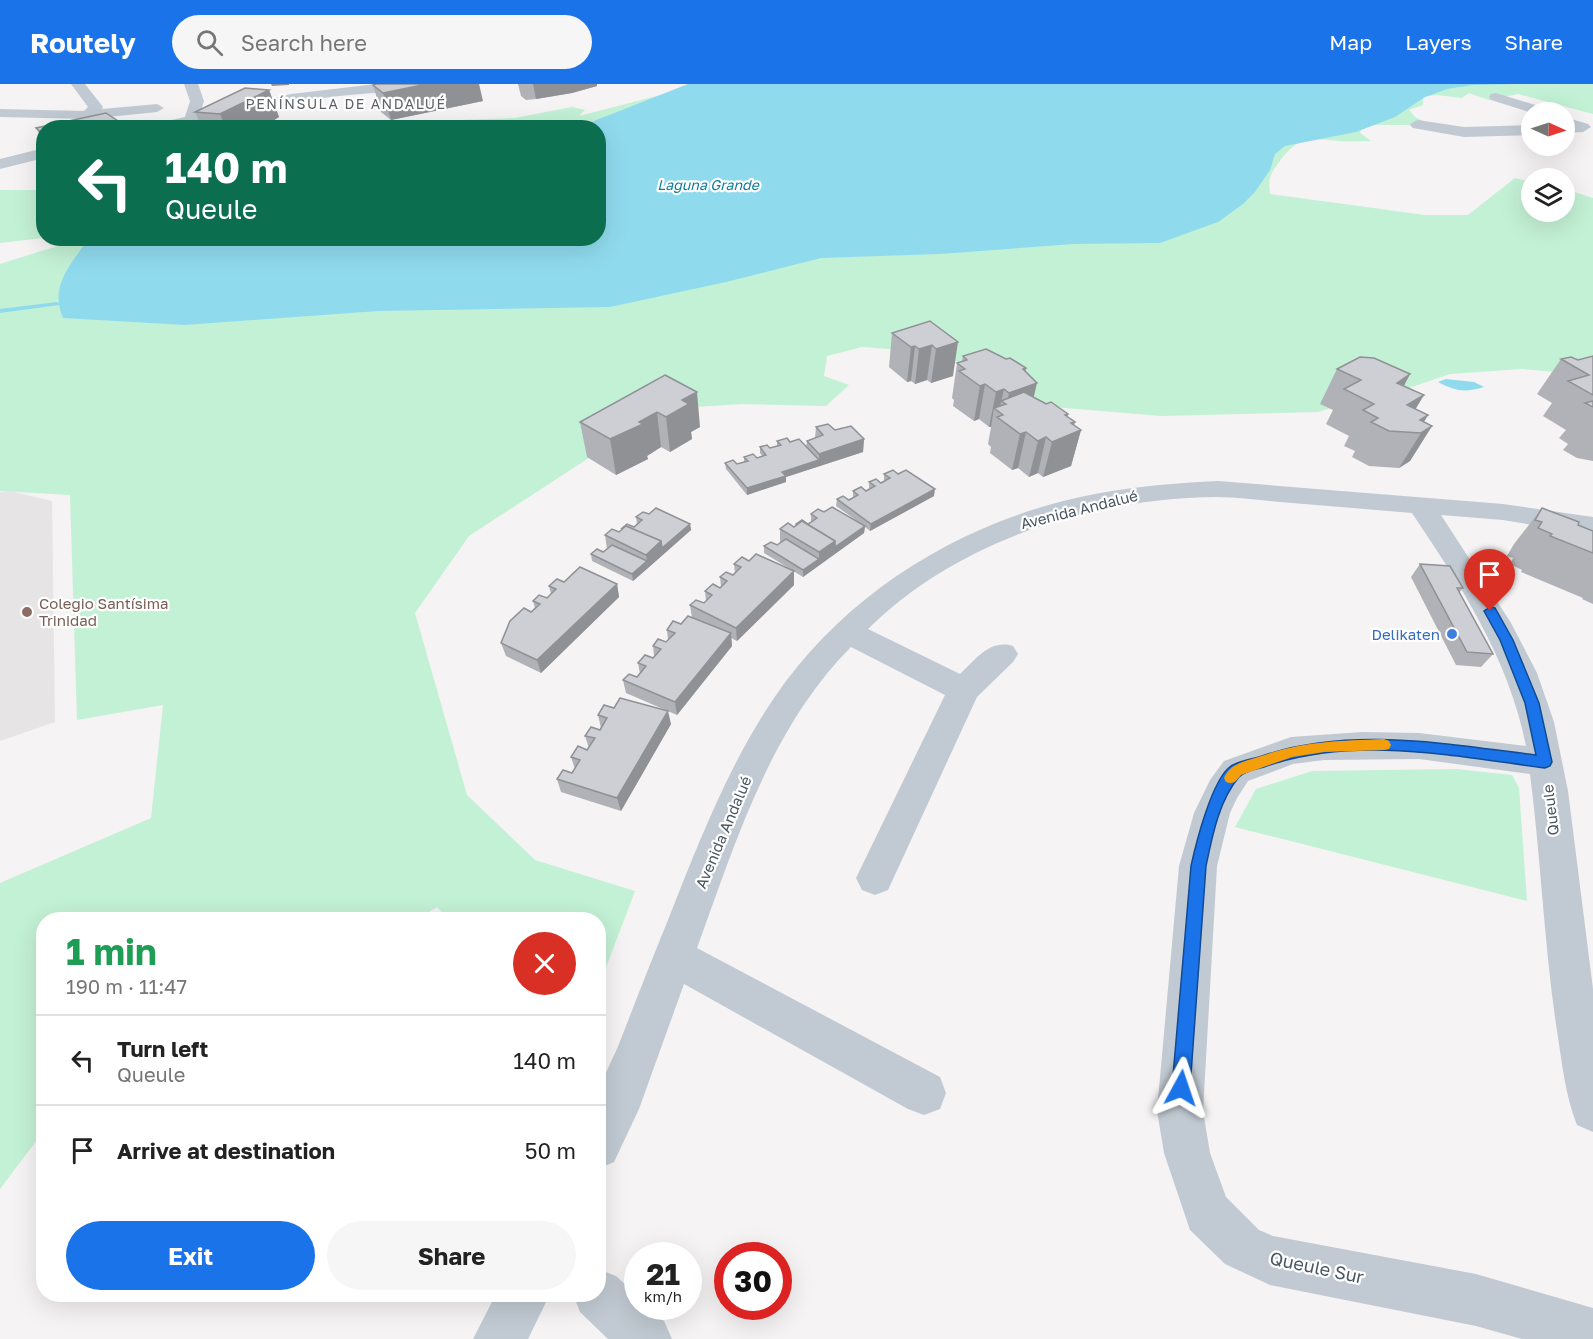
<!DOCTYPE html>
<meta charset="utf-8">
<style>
body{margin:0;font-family:"Golos Text",sans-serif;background:#f6f6f6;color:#222;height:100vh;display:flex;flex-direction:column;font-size:22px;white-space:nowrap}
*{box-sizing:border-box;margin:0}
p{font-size:20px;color:#767676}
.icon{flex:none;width:33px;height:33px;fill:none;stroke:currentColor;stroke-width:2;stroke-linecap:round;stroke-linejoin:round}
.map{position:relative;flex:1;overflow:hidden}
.drawer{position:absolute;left:36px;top:828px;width:570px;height:390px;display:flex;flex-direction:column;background:#fff;border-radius:24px;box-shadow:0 6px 24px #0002}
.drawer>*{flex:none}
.top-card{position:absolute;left:36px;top:36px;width:570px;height:126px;border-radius:24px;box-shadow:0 6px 24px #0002;background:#0b6e4f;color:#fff;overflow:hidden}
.needle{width:39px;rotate:93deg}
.controls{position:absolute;left:1521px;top:18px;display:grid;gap:12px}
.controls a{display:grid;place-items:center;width:54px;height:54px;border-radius:50%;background:#fff;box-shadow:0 6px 24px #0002;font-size:30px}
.speed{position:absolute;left:624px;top:1158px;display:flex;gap:12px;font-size:30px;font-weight:700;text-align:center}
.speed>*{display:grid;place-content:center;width:78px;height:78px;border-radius:50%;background:#fff;box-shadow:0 6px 24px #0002;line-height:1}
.speed small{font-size:15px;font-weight:400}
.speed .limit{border:9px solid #d22;background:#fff;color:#111}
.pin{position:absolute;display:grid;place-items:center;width:51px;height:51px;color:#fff;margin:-62px -26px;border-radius:50% 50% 50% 0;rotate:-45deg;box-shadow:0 0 6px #0007}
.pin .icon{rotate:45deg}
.me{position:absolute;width:66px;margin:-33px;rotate:5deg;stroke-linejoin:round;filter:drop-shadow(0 0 4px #0008)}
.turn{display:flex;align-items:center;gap:21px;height:126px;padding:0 30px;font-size:27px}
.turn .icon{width:78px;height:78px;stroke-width:2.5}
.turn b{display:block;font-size:42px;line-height:51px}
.round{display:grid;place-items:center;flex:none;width:63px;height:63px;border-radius:32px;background:#f6f6f6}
.overview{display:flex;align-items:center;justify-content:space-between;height:102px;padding:0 30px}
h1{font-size:36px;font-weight:700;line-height:45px;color:#1e9e55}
.button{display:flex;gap:12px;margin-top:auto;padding:12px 30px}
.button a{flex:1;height:69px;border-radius:36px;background:#1a73e8;color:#fff;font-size:24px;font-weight:700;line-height:69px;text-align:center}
.button a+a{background:#f6f6f6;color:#222}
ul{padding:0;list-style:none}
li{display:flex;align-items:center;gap:18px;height:90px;padding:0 30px;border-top:2px solid #e0e0e0}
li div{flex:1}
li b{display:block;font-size:22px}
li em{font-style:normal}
header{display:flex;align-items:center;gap:36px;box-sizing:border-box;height:84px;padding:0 30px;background:#1a73e8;color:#fff}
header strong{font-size:28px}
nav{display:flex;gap:33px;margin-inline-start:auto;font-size:21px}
.search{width:420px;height:54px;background:#f6f6f6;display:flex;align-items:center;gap:15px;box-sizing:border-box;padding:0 21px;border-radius:33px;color:#767676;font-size:22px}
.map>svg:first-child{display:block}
.education{fill:#e6e4e5}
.green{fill:#c3f1d5}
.water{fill:#90daee}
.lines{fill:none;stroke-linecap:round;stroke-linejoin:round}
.stream{fill:#90daee;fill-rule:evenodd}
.minor{fill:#c1cad2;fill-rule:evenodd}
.wall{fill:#b0b2b7}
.shaded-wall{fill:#909195}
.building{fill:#cdcfd5;stroke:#909195;stroke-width:1.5}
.route{fill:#1a73e8;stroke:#114b97;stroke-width:1.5}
.slow{fill:#f59e0b}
.education-dot{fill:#8d6e63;stroke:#fff;stroke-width:2}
.shop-dot{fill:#3f7fe0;stroke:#fff;stroke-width:2}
.labels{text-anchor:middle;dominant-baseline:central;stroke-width:4.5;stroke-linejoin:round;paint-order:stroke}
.far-neighbourhood-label{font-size:14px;letter-spacing:1.5px;fill:#5f6368;stroke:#fff}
.far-water-label{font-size:14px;font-style:italic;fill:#0c7c9b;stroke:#fff}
.street-label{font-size:15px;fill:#4a5661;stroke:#fff}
.education-label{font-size:15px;fill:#785e54;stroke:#fff;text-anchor:start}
.shop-label{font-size:15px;fill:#366cbe;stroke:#fff;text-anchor:end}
.near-street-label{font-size:18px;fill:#4a5661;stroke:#fff}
</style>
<header>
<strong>Routely</strong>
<div class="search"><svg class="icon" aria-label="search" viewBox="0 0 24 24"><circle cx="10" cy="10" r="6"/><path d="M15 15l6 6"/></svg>Search here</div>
<nav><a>Map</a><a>Layers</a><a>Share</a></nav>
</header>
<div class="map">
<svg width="1593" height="1255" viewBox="0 0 1593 1255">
<rect width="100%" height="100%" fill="#f5f3f3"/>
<path class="education" d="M10 407 52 417 55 638 0 657V408Z"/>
<g class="green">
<path d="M703 0H1593V30L1518 10 1489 16 1469 9 1462 14 1437 11 1423 13V21L1409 26 1415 33 1430 41H1363L1360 49 1371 57C1360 57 1349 58 1338 57 1310 54 1298 52 1280 77 1270 90 1268 94 1270 110L1425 131H1468L1515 94 1531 98 1532 128H1564L1565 105 1593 114V291L1522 285 1450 290 1397 308 1357 316 1318 328 1161 332 1053 323 1024 317 952 275 914 267 862 263 827 272 824 292 849 301 826 322 742 320 664 325 469 452 415 529 467 711 535 776 635 807 599 902 598 836 448 835 437 823 416 836H44L43 1048 0 1105V799L151 734 163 621 77 636 70 411 0 407V180L83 154H598V44L535 43 543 41 508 44 364 43 392 40 415 43 460 36 515 34 572 23 585 26 579 32Z"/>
<path d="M0 106H43V154L0 159Z"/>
<path d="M1456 685 1512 691 1519 704 1527 817 1235 743 1256 705 1312 687Z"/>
</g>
<g class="water">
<path d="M688 0H1515L1472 1 1447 5 1425 13 1395 33 1356 48 1285 62 1275 70 1270 86 1255 108 1243 120 1218 138 1160 159 1073 160 940 170 821 174 726 198 610 223 378 227 185 241 63 234C49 201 71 181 88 155L598 154V44L532 43 589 39Z"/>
<path d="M1446 295 1474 298 1484 303C1465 309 1455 307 1438 298Z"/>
</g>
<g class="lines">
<path class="stream" d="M57 218 59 219V221L0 229V225Z"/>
<g class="minor">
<path d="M71 0H85L103 23 102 25 157 20 164 24 157 28 88 35 0 33V25L84 27 88 23Z"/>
<path d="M184 0H198L204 17 200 30 291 10 376 0H456L449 4C397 7 345 10 293 18 244 25 198 44 148 44L150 41 185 33 190 17Z"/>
<path d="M1496 9 1548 25 1550 28 1532 29 1491 16 1489 13 1491 10Z"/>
<path d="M1564 33 1588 40 1591 43 1583 48 1564 49Z"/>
<path d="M1418 36 1464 43 1532 41V51L1464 53 1413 44 1410 41 1413 38Z"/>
<path d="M44 64V74L0 85V75Z"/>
<path d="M1218 397 1503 420 1593 433V451L1503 436 1441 431 1511 539 1537 589 1554 638 1568 707 1593 905V1048L1577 1041C1565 1011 1562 978 1557 947 1544 861 1541 775 1530 690L1419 675 1324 676 1293 680 1248 697 1237 714 1230 729 1217 782 1203 1027 1210 1069 1226 1113 1259 1146 1273 1152 1476 1190 1593 1224V1255H1522L1476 1242 1270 1201 1225 1180 1190 1146 1164 1069 1157 1027 1179 782 1194 729 1210 696 1224 677 1291 653 1362 648 1419 649 1526 662C1509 575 1461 502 1412 429 1368 425 1324 422 1280 418 1259 416 1238 413 1217 413 1093 414 958 456 868 545L960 590C976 575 990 555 1013 562L1018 570 1013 578 977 613 888 806 875 811 862 806 856 794 945 611 851 563C770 644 735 760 697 864L940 993 946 1009 940 1025 924 1031 908 1025 684 900 639 1025 614 1078 598 1085C598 1062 595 1036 598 1013 601 996 612 977 619 960 635 919 651 877 668 836 698 760 728 682 774 614 847 506 968 434 1095 410 1136 402 1177 399 1218 397Z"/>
<path d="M598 1185 616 1192 638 1212V1222H649L664 1237 672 1255H608L580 1228 573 1210H598Z"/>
<path d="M496 1210H550L528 1255H473Z"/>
</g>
</g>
<g class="wall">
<path d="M518 0H597V2L572 9 536 15 526 16 521 12Z"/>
<path d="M373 1 483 17 391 36 381 28Z"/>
<path d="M269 6 279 33 261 44H202L195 28Z"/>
<path d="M36 44H44V58Z"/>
<path d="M930 237 953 292 931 299 927 296 915 300 911 297 907 298 889 283 892 249Z"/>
<path d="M963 272 1025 288 1034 313 1068 330 1067 333 1074 341 1081 346 1071 382 1043 393 1038 389 1029 393 1018 384 1012 386 990 369 991 363 988 360 991 343H989L979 335 974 337 953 322 954 316 952 314 957 279 962 277Z"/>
<path d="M1593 272V377L1577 374 1563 366 1568 360 1559 354 1566 346 1543 332 1552 319 1537 310 1561 275 1578 276Z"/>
<path d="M1337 285 1410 290 1404 302 1424 311 1415 325 1428 331 1424 338 1432 342 1410 377 1399 384 1369 382 1352 373 1355 367 1344 362 1349 352 1326 340 1333 326 1320 320Z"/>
<path d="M665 291 700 343 691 348 692 355 670 368 661 363 647 372 648 375 616 391 587 373 580 338Z"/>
<path d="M816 343 835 346 864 355 863 368 786 393V398L747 411 726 385 725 379 737 380 744 378V373L757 374 762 372 760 369V363L770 364 777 362V357L790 358 806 363 807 357 815 354Z"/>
<path d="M884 390 934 412 870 447 865 443 864 449 803 493 764 469V462L777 461 781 458H780V445L808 440 812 437H811V430L824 428 860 439 836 422 837 415 849 416 853 414V407H866L869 405V398L881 399 884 397Z"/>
<path d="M1542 424 1578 441 1593 447V520L1582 515 1583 514 1521 488 1522 486 1510 480 1513 474 1507 472 1514 460Z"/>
<path d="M649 430 690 440 691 446 633 497 592 477 591 470 603 468 607 465 605 451 634 443 637 440 636 433Z"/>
<path d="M734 480 794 501 737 557 731 554 732 562 677 631 626 609 623 596 637 593 640 590 638 579 653 574 654 572 653 562 666 558 668 556 667 546 681 540 692 534 690 521 704 519 706 517 705 507 720 504 721 503 720 493 733 491 735 489Z"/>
<path d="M1420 480 1463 504 1459 509 1493 570 1481 583 1456 581 1411 493Z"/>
<path d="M564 498 617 500 619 513 541 589 506 572 501 559 535 524 533 517 547 514 551 510 549 502Z"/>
<path d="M598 631 671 640 621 727 561 708 557 695 572 689 575 685 571 673 587 666 589 664 585 652 600 646 601 644Z"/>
</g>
<g class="shaded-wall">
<path d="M271 0H289V1L272 2Z"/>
<path d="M427 0H479L483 17 391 36 383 9Z"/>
<path d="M533 0H597V2L572 9 536 15Z"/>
<path d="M269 6 279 33 261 44H226L220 30Z"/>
<path d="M118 37 121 44H90Z"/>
<path d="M958 258 953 292 931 299 936 265Z"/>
<path d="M932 261 927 296 915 300 919 265Z"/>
<path d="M915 262 911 297 907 298 911 263Z"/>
<path d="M1026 284 1022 304 1037 299 1029 334 1003 338 1009 309 1023 285Z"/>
<path d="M1410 290 1391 325 1377 334 1397 299Z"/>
<path d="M985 300 979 335 974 337 980 302Z"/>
<path d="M1004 305 999 328 994 324 991 343H989L996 308Z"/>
<path d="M697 308 700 343 691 348 692 355 670 368 666 333 682 316Z"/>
<path d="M1424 311 1403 346 1407 321Z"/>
<path d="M657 328 661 363 647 372 648 375 616 391 610 355Z"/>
<path d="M1068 330 1062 354 1071 339 1075 338 1071 350 1081 346 1071 382 1043 393 1052 358 1065 331Z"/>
<path d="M1428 331 1417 349 1420 336Z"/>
<path d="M1432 342 1410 377 1399 384 1421 349Z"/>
<path d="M1026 348 1018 384 1012 386 1020 350Z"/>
<path d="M1046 353 1038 389 1029 393 1038 357Z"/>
<path d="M864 355 863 368 786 393V398L747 411V404L782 388 819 376V370Z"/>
<path d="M935 405 934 412 870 447 871 440Z"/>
<path d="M690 440 691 446 648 484 646 471 661 457Z"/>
<path d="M865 442 864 449 803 493V486L819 475V468L835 457Z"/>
<path d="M647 477 648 484 633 497 632 490Z"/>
<path d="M794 487V501L737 557 736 544Z"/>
<path d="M617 500 619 513 541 589 537 576Z"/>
<path d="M731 549 732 562 677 631 675 618Z"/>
<path d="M668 627 671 640 621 727 617 714Z"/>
</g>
<g class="building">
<path d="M376 0H427L383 9 373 1Z"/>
<path d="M245 4 269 6 220 30 195 28Z"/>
<path d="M106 29 118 37 90 44H44V51L36 44Z"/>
<path d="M930 237 958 258 936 265 932 261 919 265 915 262 911 263 892 249Z"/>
<path d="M986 265 1006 275 1010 274 1026 284 1023 285 1037 299 1009 309 1004 305 996 308 985 300 980 302 959 287 965 285 957 279 967 276 963 272Z"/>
<path d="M1593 272V311L1568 297 1589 291 1561 275 1571 273 1578 276Z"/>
<path d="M1360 273 1374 274 1410 290 1397 299 1424 311 1407 321 1428 331 1420 336 1432 342 1421 349 1389 347 1371 338 1378 334 1363 326 1374 320 1344 305 1361 296 1337 285Z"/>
<path d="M665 291 697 308 682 316 689 320 666 333 657 328 639 338 643 340 610 355 580 338Z"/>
<path d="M1024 308 1046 320 1051 318 1068 330 1065 331 1075 338 1071 339 1081 346 1052 358 1046 353 1038 357 1026 348 1020 350 997 333 1003 331 994 324 1006 320 1001 317Z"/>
<path d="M1593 317V323L1585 319Z"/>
<path d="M828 340 835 346 851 342 864 355 819 370 807 357 823 351 816 343Z"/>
<path d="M787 354 790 358 799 355 819 376 782 388 786 392 747 404 725 379 733 376 737 380 748 377 744 373 753 370 757 374 766 371 760 363 767 361 770 364 781 361 777 357Z"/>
<path d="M893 386 898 390 906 386 935 405 871 440 837 415 843 412 849 416 858 411 853 407 861 403 866 407 875 402 869 398 876 395 881 399 890 394 884 390Z"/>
<path d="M832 423 865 442 835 463V457L802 437 797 441 796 440 802 436 808 440 817 434 811 430 818 425 824 428Z"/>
<path d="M656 424 690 440 662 464 661 457 626 442 621 445 627 440 634 443 642 436 636 433 643 428 649 430Z"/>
<path d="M1542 424 1579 438 1578 441 1593 447V469L1550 452 1552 450 1538 444 1542 438 1535 436Z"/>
<path d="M802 437 835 457 819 468 780 445 788 439 794 443Z"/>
<path d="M626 442 661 457 646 471 605 451 612 445 619 448Z"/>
<path d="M786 455 819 475 803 486 764 462 771 458 777 461Z"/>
<path d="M612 461 647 477 632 490 591 470 597 465 603 468Z"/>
<path d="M756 470 794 487 736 544 690 521 696 516 704 519 712 511 705 507 713 500 720 504 727 497 720 493 726 488 733 491 741 483 734 480 742 473 749 477Z"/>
<path d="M1420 480 1450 482 1463 504H1457L1493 570 1467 568Z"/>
<path d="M580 483 617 500 537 576 501 559 510 537 524 524 531 528 540 520 533 517 539 511 547 514 556 505 549 502 557 495 564 498Z"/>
<path d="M688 532 731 549 675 618 623 596 629 590 637 593 646 582 638 579 645 571 653 574 661 565 653 562 658 555 666 558 675 549 667 546 673 537 681 540Z"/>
<path d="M620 614 668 627 617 714 557 695 563 686 572 689 580 676 571 673 578 662 587 666 595 654 585 652 591 643 600 646 607 634 598 631 604 621 614 624Z"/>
</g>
<path class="route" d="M1490 523 1495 524 1513 556 1539 619 1552 678 1550 682 1545 684C1453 672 1354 651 1264 683 1257 685 1245 687 1239 693 1219 716 1212 753 1206 782L1190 1004 1188 1011 1181 1014 1175 1011 1172 1004 1191 782C1196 759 1212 695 1231 682 1239 677 1253 675 1262 672 1350 642 1445 660 1536 671L1525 619 1500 556 1484 527Z"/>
<path class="slow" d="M1384 655 1389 657 1391 661 1389 665 1384 666 1324 668 1292 673 1241 691C1236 697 1234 701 1226 698L1224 694C1231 679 1244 678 1258 673 1304 657 1336 657 1384 655Z"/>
<circle class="education-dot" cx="27" cy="528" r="6"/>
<circle class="shop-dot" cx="1452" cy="550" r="6"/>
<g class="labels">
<g class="far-neighbourhood-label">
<text x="346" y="19">PENÍNSULA DE ANDALUÉ</text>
</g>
<g class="far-water-label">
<text x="708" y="100">Laguna Grande</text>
</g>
<g class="street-label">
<text transform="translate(1079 425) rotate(-14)">Avenida Andalué</text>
<text transform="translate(1550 726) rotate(-97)">Queule</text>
<text transform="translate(723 748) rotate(-67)">Avenida Andalué</text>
</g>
<g class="education-label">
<text x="39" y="519">Colegio Santísima<tspan x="39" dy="17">Trinidad</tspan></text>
</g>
<g class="shop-label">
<text x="1440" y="550">Delikaten</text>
</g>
<g class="near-street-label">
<text transform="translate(1317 1183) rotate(12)">Queule Sur</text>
</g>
</g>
</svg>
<div class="controls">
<a><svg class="needle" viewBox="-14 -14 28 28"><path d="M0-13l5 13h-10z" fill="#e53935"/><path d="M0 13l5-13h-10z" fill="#767676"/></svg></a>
<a><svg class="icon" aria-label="layers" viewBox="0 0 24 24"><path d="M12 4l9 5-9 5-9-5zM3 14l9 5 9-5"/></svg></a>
</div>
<div class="speed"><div>21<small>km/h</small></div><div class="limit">30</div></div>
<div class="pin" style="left:1490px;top:527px;background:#d93025"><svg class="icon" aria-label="arrive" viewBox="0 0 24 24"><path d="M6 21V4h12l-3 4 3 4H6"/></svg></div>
<svg class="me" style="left:1181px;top:1004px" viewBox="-20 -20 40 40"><path d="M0-17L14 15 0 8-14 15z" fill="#1a73e8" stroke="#fff" stroke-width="4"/></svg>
<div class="top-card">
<div class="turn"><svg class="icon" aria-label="left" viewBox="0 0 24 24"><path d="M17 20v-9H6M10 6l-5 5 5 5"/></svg><div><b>140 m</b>Queule</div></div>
</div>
<section class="drawer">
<div class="overview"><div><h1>1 min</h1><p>190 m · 11:47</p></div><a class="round" style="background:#d93025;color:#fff"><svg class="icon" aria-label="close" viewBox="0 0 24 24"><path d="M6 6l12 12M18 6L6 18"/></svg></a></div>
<ul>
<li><svg class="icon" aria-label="left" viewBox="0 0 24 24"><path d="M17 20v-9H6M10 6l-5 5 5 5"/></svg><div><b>Turn left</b><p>Queule</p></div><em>140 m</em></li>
<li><svg class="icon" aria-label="arrive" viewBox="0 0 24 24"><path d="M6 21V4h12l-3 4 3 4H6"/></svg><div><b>Arrive at destination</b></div><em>50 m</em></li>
</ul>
<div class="button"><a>Exit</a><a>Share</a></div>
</section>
</div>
